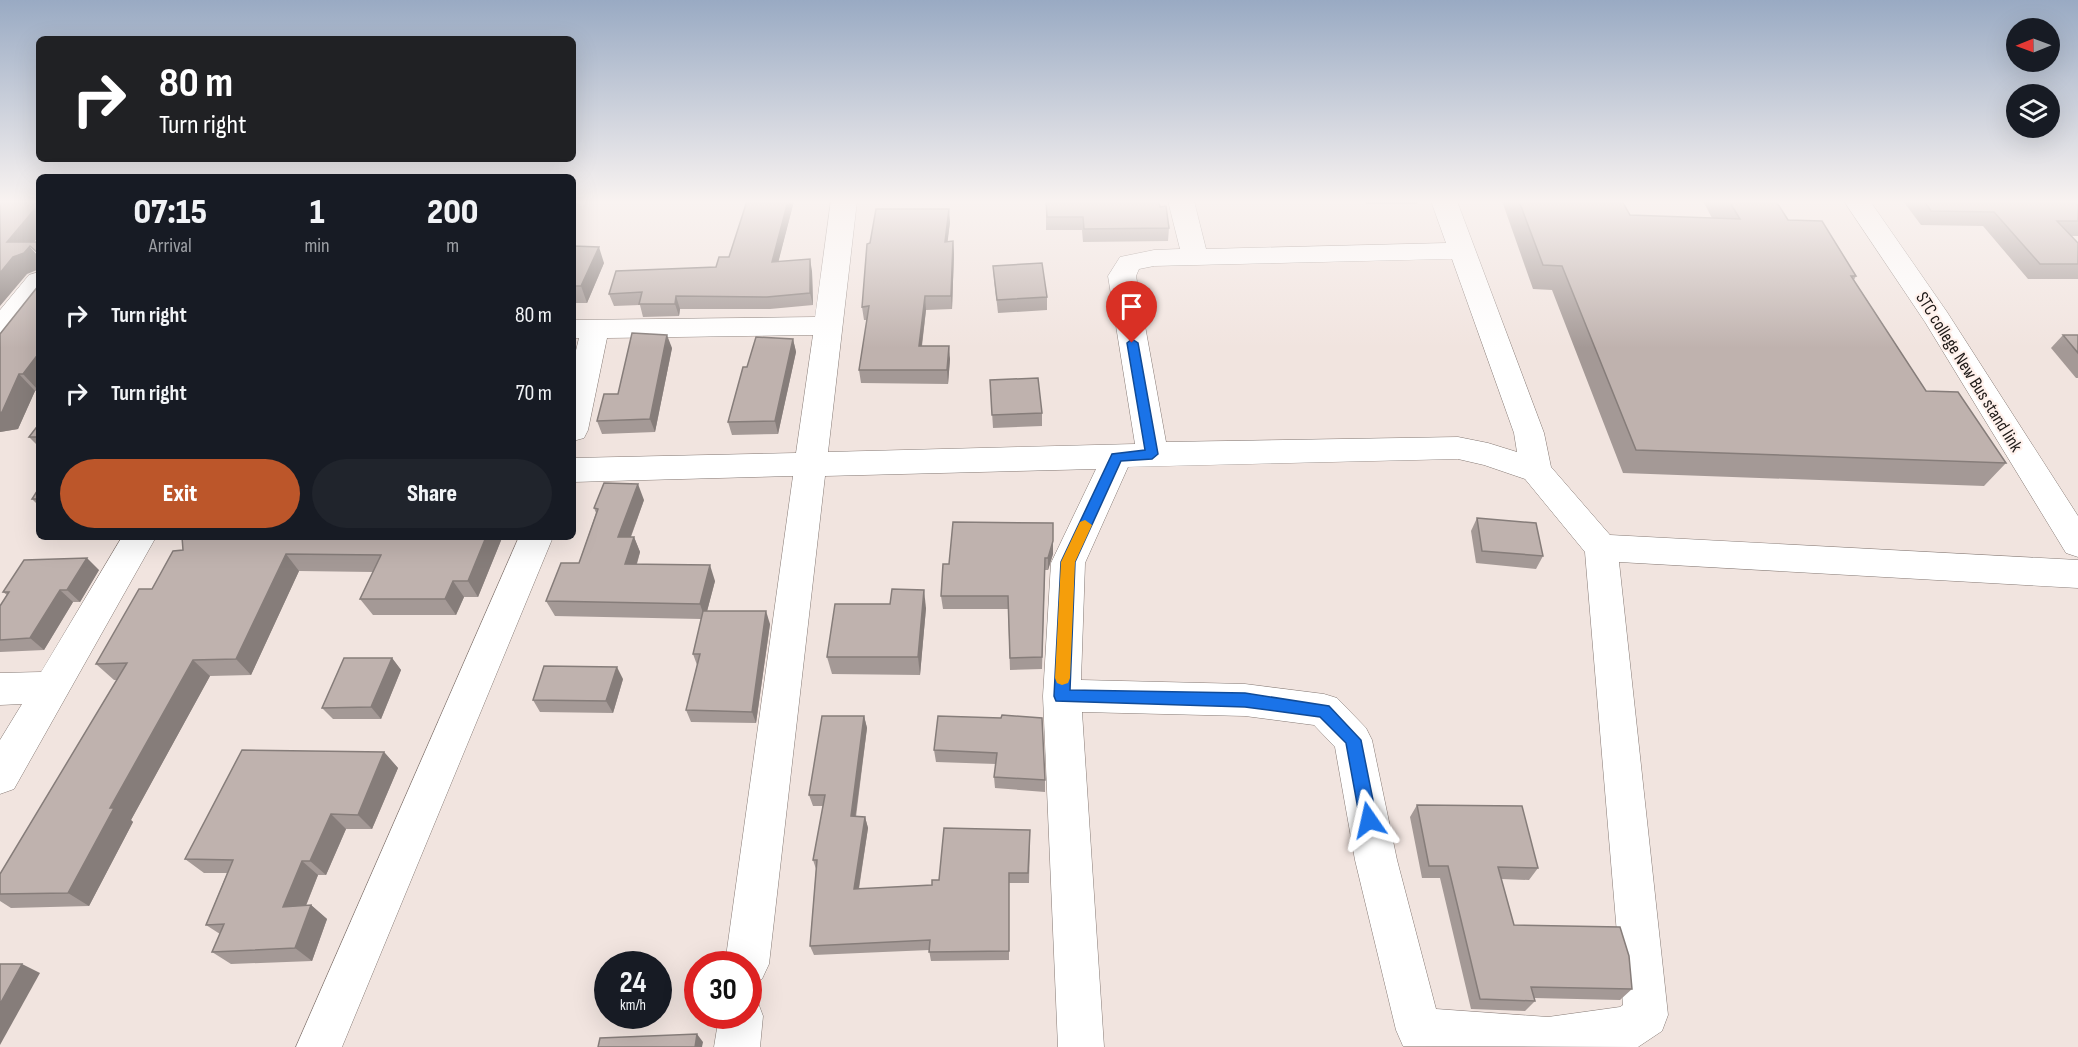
<!DOCTYPE html>
<style>
body{margin:0;font-family:"Sofia Sans Condensed",sans-serif;background:#20242c;color:#f1f3f6;height:100vh;display:flex;flex-direction:column;font-size:22px;white-space:nowrap}
*{box-sizing:border-box;margin:0}
p{font-size:20px;color:#9ea1a6}
.icon{flex:none;width:33px;height:33px;fill:none;stroke:currentColor;stroke-width:2;stroke-linecap:round;stroke-linejoin:round}
.map{position:relative;flex:1;overflow:hidden}
.drawer{position:absolute;left:36px;top:174px;width:540px;height:366px;display:flex;flex-direction:column;background:#171b24;border-radius:9px;box-shadow:0 6px 24px #0002}
.drawer>*{flex:none}
.banner{position:absolute;left:36px;top:36px;width:540px;height:126px;border-radius:9px;box-shadow:0 6px 24px #0002;background:#202124;color:#fff;overflow:hidden}
.needle{width:39px;rotate:269deg}
.fabs{position:absolute;left:2006px;top:18px;display:grid;gap:12px}
.fabs a{display:grid;place-items:center;width:54px;height:54px;border-radius:50%;background:#171b24;box-shadow:0 6px 24px #0002;font-size:30px}
.speed{position:absolute;left:594px;top:951px;display:flex;gap:12px;font-size:30px;font-weight:700;text-align:center}
.speed>*{display:grid;place-content:center;width:78px;height:78px;border-radius:50%;background:#171b24;box-shadow:0 6px 24px #0002;line-height:1}
.speed small{font-size:15px;font-weight:400}
.speed .limit{border:9px solid #d22;background:#fff;color:#111}
.pin{position:absolute;display:grid;place-items:center;width:51px;height:51px;color:#fff;margin:-62px -26px;border-radius:50% 50% 50% 0;rotate:-45deg;box-shadow:0 0 6px #0007}
.pin .icon{rotate:45deg}
.me{position:absolute;width:66px;margin:-33px;rotate:349deg;stroke-linejoin:round;filter:drop-shadow(0 0 4px #0008)}
.turn{display:flex;align-items:center;gap:21px;height:126px;padding:0 24px;font-size:27px}
.turn .icon{width:78px;height:78px;stroke-width:2.5}
.turn b{display:block;font-size:42px;line-height:51px}
.eta{display:flex;justify-content:space-evenly;align-items:center;height:102px;text-align:center}
.eta b{font-size:36px;font-weight:800;line-height:42px}
.cta{display:flex;gap:12px;margin-top:auto;padding:12px 24px}
.cta a{flex:1;height:69px;border-radius:36px;background:#bc562a;color:#fff;font-size:24px;font-weight:800;line-height:69px;text-align:center}
.cta a+a{background:#20242c;color:#f1f3f6}
ul{padding:0;list-style:none}
li{display:flex;align-items:center;gap:18px;height:78px;padding:0 24px}
li div{flex:1}
li b{display:block;font-size:22px}
li em{font-style:normal}
.map>svg:first-child{display:block}
.lines{fill:none;stroke-linecap:round;stroke-linejoin:round}
.street-casing{stroke:#867a75;stroke-width:1}
.secondary-casing{stroke:#867a75;stroke-width:1}
.street{fill:#fff;fill-rule:evenodd}
.secondary{fill:#fff;fill-rule:evenodd}
.wall{fill:#a49996}
.shaded-wall{fill:#867d7a}
.building{fill:#bfb2ae;stroke:#867d7a;stroke-width:1.5}
.route{fill:#1a73e8;stroke:#114b97;stroke-width:1.5}
.slow{fill:#f59e0b}
.labels{text-anchor:middle;dominant-baseline:central;stroke-width:4.5;stroke-linejoin:round;paint-order:stroke}
.street-label{font-size:18px;fill:#1d1816;stroke:#fff1ec}
</style>
<div class="map">
<svg width="2078" height="1047" viewBox="0 0 2078 1047">
<rect width="100%" height="100%" fill="#f1e4df"/>
<g class="lines">
<defs>
<g id="street">
<path d="M831 201H857L828 452 1135 444 1108 276 1120 257 1154 250 1180 249 1168 201H1194L1206 249 1446 243 1431 201H1457L1544 433 1551 467 1610 535 2078 560V588L1619 562 1668 1015 1662 1031 1638 1047 1403 1046 1396 1030 1355 860 1335 747 1314 725 1245 716 1082 712 1104 1047H1058L1043 696 1051 563 1096 469 825 476 769 964 762 979 748 985V964H725L793 476 573 482V458L796 453 813 335 607 338 588 430 584 438 573 441V363L579 338H573V320L815 317ZM1452 259 1514 433 1517 452 1488 443 1458 437 1166 442 1136 276 1139 269 1154 266ZM1458 459 1484 465 1525 479 1585 552 1623 1005 1620 1007 1548 1017 1436 1009 1397 860 1372 740 1366 728 1337 698 1324 694 1245 684 1081 680 1085 563 1128 467Z"/>
<path d="M39 272V299L10 335 0 337V310L29 275Z"/>
<path d="M122 537H156L14 789 0 794V740L22 704 0 705V673L41 672Z"/>
<path d="M519 537H553L342 1047H296Z"/>
<path d="M748 997 757 1000 763 1016 760 1047H714L719 1016H748Z"/>
</g>
<path id="secondary" d="M1844 201H1870L1947 312 2078 516V557L2066 553 1925 322Z"/>
</defs>
<use href="#street" class="street-casing"/>
<use href="#secondary" class="secondary-casing"/>
<use href="#street" class="street"/>
<use href="#secondary" class="secondary"/>
</g>
<g class="wall">
<path d="M605 201H630V202Z"/>
<path d="M794 201 778 262 812 271 813 305 770 309H680L679 316 643 317 640 305 614 306 609 294 716 267Z"/>
<path d="M1046 201 1160 207 1169 228 1168 241 1083 242 1082 230H1046Z"/>
<path d="M1365 201H1418L1417 204H1366Z"/>
<path d="M1502 201H1622L1630 215 1712 218 1703 201H1776L1788 220 1856 276 1854 280 1926 391 2006 463 1984 486 1623 473 1552 290 1533 289Z"/>
<path d="M1903 201H2078V236H2071L2078 243V279H2028L1983 226 1921 225Z"/>
<path d="M950 222 947 242 953 241 954 254 952 309 926 310 922 346 950 359 948 384 861 383 859 370 867 320H864L862 307 870 243Z"/>
<path d="M573 246 604 263 587 303H573Z"/>
<path d="M993 266 1047 297V310L998 313 994 279Z"/>
<path d="M39 285V389L38 390 35 391 18 429 0 432V334Z"/>
<path d="M2063 335H2078V378H2076L2051 348Z"/>
<path d="M793 339 796 352 778 434 732 435 728 422 747 367Z"/>
<path d="M672 348 655 432 602 434 597 421 618 394Z"/>
<path d="M990 380 1042 413V426L993 428Z"/>
<path d="M39 424V447L29 437Z"/>
<path d="M39 488V506L32 499Z"/>
<path d="M644 500 631 537H634L640 552 637 564 715 581 707 611 770 624 756 723 691 722 686 710 697 665 693 654 701 619 555 616 546 601 579 563 596 513 594 508Z"/>
<path d="M1477 518 1543 556 1536 569 1476 563 1471 531Z"/>
<path d="M502 538 478 597H464L456 615H373L360 599 373 572 299 571 251 675 210 676 131 820 133 822 89 906 11 908 0 901V874L117 680H114L96 664 152 589 173 551Z"/>
<path d="M1053 554 1048 570H1045L1042 669 1010 670 1008 609H943L941 596Z"/>
<path d="M99 570 80 602H73L44 650 0 652V606L7 595 3 592Z"/>
<path d="M926 608 920 675 832 674 827 657Z"/>
<path d="M392 658 401 670 381 719H333L322 708Z"/>
<path d="M623 679 613 713 540 712 533 700Z"/>
<path d="M864 716 867 728 856 817H865L868 828 859 889 932 885 939 880 1030 841 1029 883H1009V960L931 961 929 950 814 955 810 946 816 869 813 860 823 806H813L809 795Z"/>
<path d="M938 716 1045 780V792L995 788 994 777 996 764 936 762 934 750Z"/>
<path d="M384 752 398 768 372 829H346L326 875H318L306 906 311 905 327 919 312 961 231 964 212 952 220 934 206 925 227 873H204L185 859Z"/>
<path d="M1417 805 1538 868 1529 880 1501 879 1514 925 1632 989 1620 1000 1534 998 1535 1001 1525 1011 1471 1009 1440 878H1422L1410 817Z"/>
</g>
<g class="shaded-wall">
<path d="M788 201H794L775 275 772 262Z"/>
<path d="M39 204V236L30 247 39 257V268L37 270 27 274 0 306V273L7 242Z"/>
<path d="M949 209 950 222 946 255 945 242Z"/>
<path d="M953 241 954 254 952 309 951 296Z"/>
<path d="M599 247 604 263 587 303 581 286Z"/>
<path d="M810 259 812 271 813 305 810 293Z"/>
<path d="M676 296 680 309 679 316 675 304Z"/>
<path d="M925 296 926 310 920 359 919 346Z"/>
<path d="M667 335 672 348 655 432 650 419Z"/>
<path d="M793 339 796 352 778 434 775 421Z"/>
<path d="M949 346 950 359 948 384 947 370Z"/>
<path d="M39 353V389L38 390 23 374Z"/>
<path d="M19 374 35 391 18 429 0 432V413Z"/>
<path d="M638 484 644 500 625 552 618 537Z"/>
<path d="M486 537H501L502 538 478 597 468 581Z"/>
<path d="M634 537 640 552 632 579 625 564Z"/>
<path d="M1053 541V554L1048 570V558Z"/>
<path d="M286 554 299 571 251 675 236 659Z"/>
<path d="M87 558 99 570 80 602 67 590Z"/>
<path d="M710 565 715 581 705 619 700 604Z"/>
<path d="M453 581 464 597 456 615 445 599Z"/>
<path d="M60 590 73 602 44 650 30 638Z"/>
<path d="M924 590 926 608 920 675 918 657Z"/>
<path d="M766 611 770 624 756 723 752 712Z"/>
<path d="M392 658 401 670 381 719 371 707Z"/>
<path d="M193 660 210 676 131 820 133 822 89 906 68 893 110 808Z"/>
<path d="M617 667 623 679 613 713 606 701Z"/>
<path d="M864 716 867 728 854 827 851 816Z"/>
<path d="M384 752 398 768 372 829 358 815Z"/>
<path d="M331 814 346 829 326 875 310 861Z"/>
<path d="M865 817 868 828 857 899 854 889Z"/>
<path d="M302 861 318 875 300 920 283 907Z"/>
<path d="M311 905 327 919 312 961 295 948Z"/>
<path d="M22 964 40 973 0 1045V1004Z"/>
<path d="M697 1034 703 1042 702 1047H695Z"/>
</g>
<g class="building">
<path d="M0 201H39V204L7 242H39V254L30 246 24 253 13 257 0 273Z"/>
<path d="M747 201H788L772 262 810 259V293L767 297 676 296 675 304H639L642 292 609 294 616 271 716 267 719 257H729Z"/>
<path d="M1046 201H1159L1160 207 1166 206 1169 228 1084 229 1083 217H1047Z"/>
<path d="M1519 201H1622L1630 215 1740 219 1729 201H1776L1788 220 1822 221 1856 276H1851L1926 391 1958 392 2006 463 1636 450 1562 266 1543 265Z"/>
<path d="M1924 201H2078V221H2057L2078 243V264H2040L1994 212 1931 211Z"/>
<path d="M876 209H949L945 242 953 241 951 296H925L919 346H949L947 370H859L869 306 862 307 867 244 870 243Z"/>
<path d="M573 246 599 247 581 286H573Z"/>
<path d="M1042 263 1047 297 997 300 993 266Z"/>
<path d="M39 285V353L23 374H19L2 412 0 413V334Z"/>
<path d="M632 333 667 335 650 419 597 421 604 394H618Z"/>
<path d="M2063 335H2078V353Z"/>
<path d="M756 337 793 339 775 421 728 422 743 367H747Z"/>
<path d="M1038 378 1042 413 992 415 990 380Z"/>
<path d="M39 424V437H29Z"/>
<path d="M604 483 638 484 618 537H634L625 564 710 565 700 604 546 601 561 563H579L598 509 594 508Z"/>
<path d="M39 488V499H32Z"/>
<path d="M1477 518 1536 523 1543 556 1482 551Z"/>
<path d="M953 522 1053 523V541L1048 558H1045L1042 657 1010 658 1008 596H941L943 564H949Z"/>
<path d="M182 537H486L468 581H453L445 599H360L381 555 286 554 236 659 193 660 110 808H114L68 893 0 894V874L127 663 96 664 139 589H152L173 551 183 550Z"/>
<path d="M87 558 67 590H60L30 638 0 640V606L9 592H3L24 560Z"/>
<path d="M892 589 924 590 918 657H827L835 604H890Z"/>
<path d="M703 611H766L752 712 686 710 700 654H693Z"/>
<path d="M344 658H392L371 707 322 708Z"/>
<path d="M544 666 617 667 606 701 533 700Z"/>
<path d="M1002 715 1042 718 1045 780 994 777 997 753 934 750 938 716 1001 718Z"/>
<path d="M822 716H864L851 816 865 817 854 889 932 885V880H939L944 828 1030 830 1028 873H1009V951L929 952 930 940 810 946 817 860H813L825 795H809Z"/>
<path d="M242 750 384 752 358 815 331 814 310 861H302L283 907 311 905 295 948 212 952 224 924 206 925 233 860 185 859Z"/>
<path d="M1417 805 1522 806 1538 868 1498 867 1514 925 1620 927 1629 956 1632 989 1531 987 1535 1001 1480 999 1448 866H1429Z"/>
<path d="M0 964H22L0 1004Z"/>
<path d="M697 1034 695 1047H598L600 1038Z"/>
</g>
<linearGradient id="sky" x2="0" y2="1"><stop stop-color="#99aac3"/><stop offset="0.58" stop-color="#f9f3f1"/><stop offset="1" stop-color="#f9f3f1" stop-opacity="0"/></linearGradient>
<rect width="2078" height="348" fill="url(#sky)"/>
<path class="route" d="M1132 339 1138 343 1158 454 1152 459 1121 461 1075 562 1070 690 1245 693 1329 706 1361 740 1377 820 1375 826 1369 828 1363 826 1360 820 1346 743 1320 717 1245 707 1056 701 1054 696 1061 562 1112 454 1145 450 1127 343Z"/>
<path class="slow" d="M1085 520 1092 525 1075 562 1070 678 1068 683 1062 685 1057 683 1055 678 1061 562 1080 522Z"/>
<g class="labels">
<g class="street-label">
<text transform="translate(1969 372) rotate(58)">STC college New Bus stand link</text>
</g>
</g>
</svg>
<div class="fabs">
<a><svg class="needle" viewBox="-14 -14 28 28"><path d="M0-13l5 13h-10z" fill="#e53935"/><path d="M0 13l5-13h-10z" fill="#9ea1a6"/></svg></a>
<a><svg class="icon" aria-label="layers" viewBox="0 0 24 24"><path d="M12 4l9 5-9 5-9-5zM3 14l9 5 9-5"/></svg></a>
</div>
<div class="speed"><div>24<small>km/h</small></div><div class="limit">30</div></div>
<div class="pin" style="left:1132px;top:343px;background:#d93025"><svg class="icon" aria-label="arrive" viewBox="0 0 24 24"><path d="M6 21V4h12l-3 4 3 4H6"/></svg></div>
<svg class="me" style="left:1369px;top:820px" viewBox="-20 -20 40 40"><path d="M0-17L14 15 0 8-14 15z" fill="#1a73e8" stroke="#fff" stroke-width="4"/></svg>
<div class="banner">
<div class="turn"><svg class="icon" aria-label="right" viewBox="0 0 24 24"><path d="M7 20v-9h11M14 6l5 5-5 5"/></svg><div><b>80 m</b>Turn right</div></div>
</div>
<section class="drawer">
<div class="eta">
<div><b>07:15</b><p>Arrival</p></div>
<div><b>1</b><p>min</p></div>
<div><b>200</b><p>m</p></div>
</div>
<ul>
<li><svg class="icon" aria-label="right" viewBox="0 0 24 24"><path d="M7 20v-9h11M14 6l5 5-5 5"/></svg><div><b>Turn right</b></div><em>80 m</em></li>
<li><svg class="icon" aria-label="right" viewBox="0 0 24 24"><path d="M7 20v-9h11M14 6l5 5-5 5"/></svg><div><b>Turn right</b></div><em>70 m</em></li>
</ul>
<div class="cta"><a>Exit</a><a>Share</a></div>
</section>
</div>
